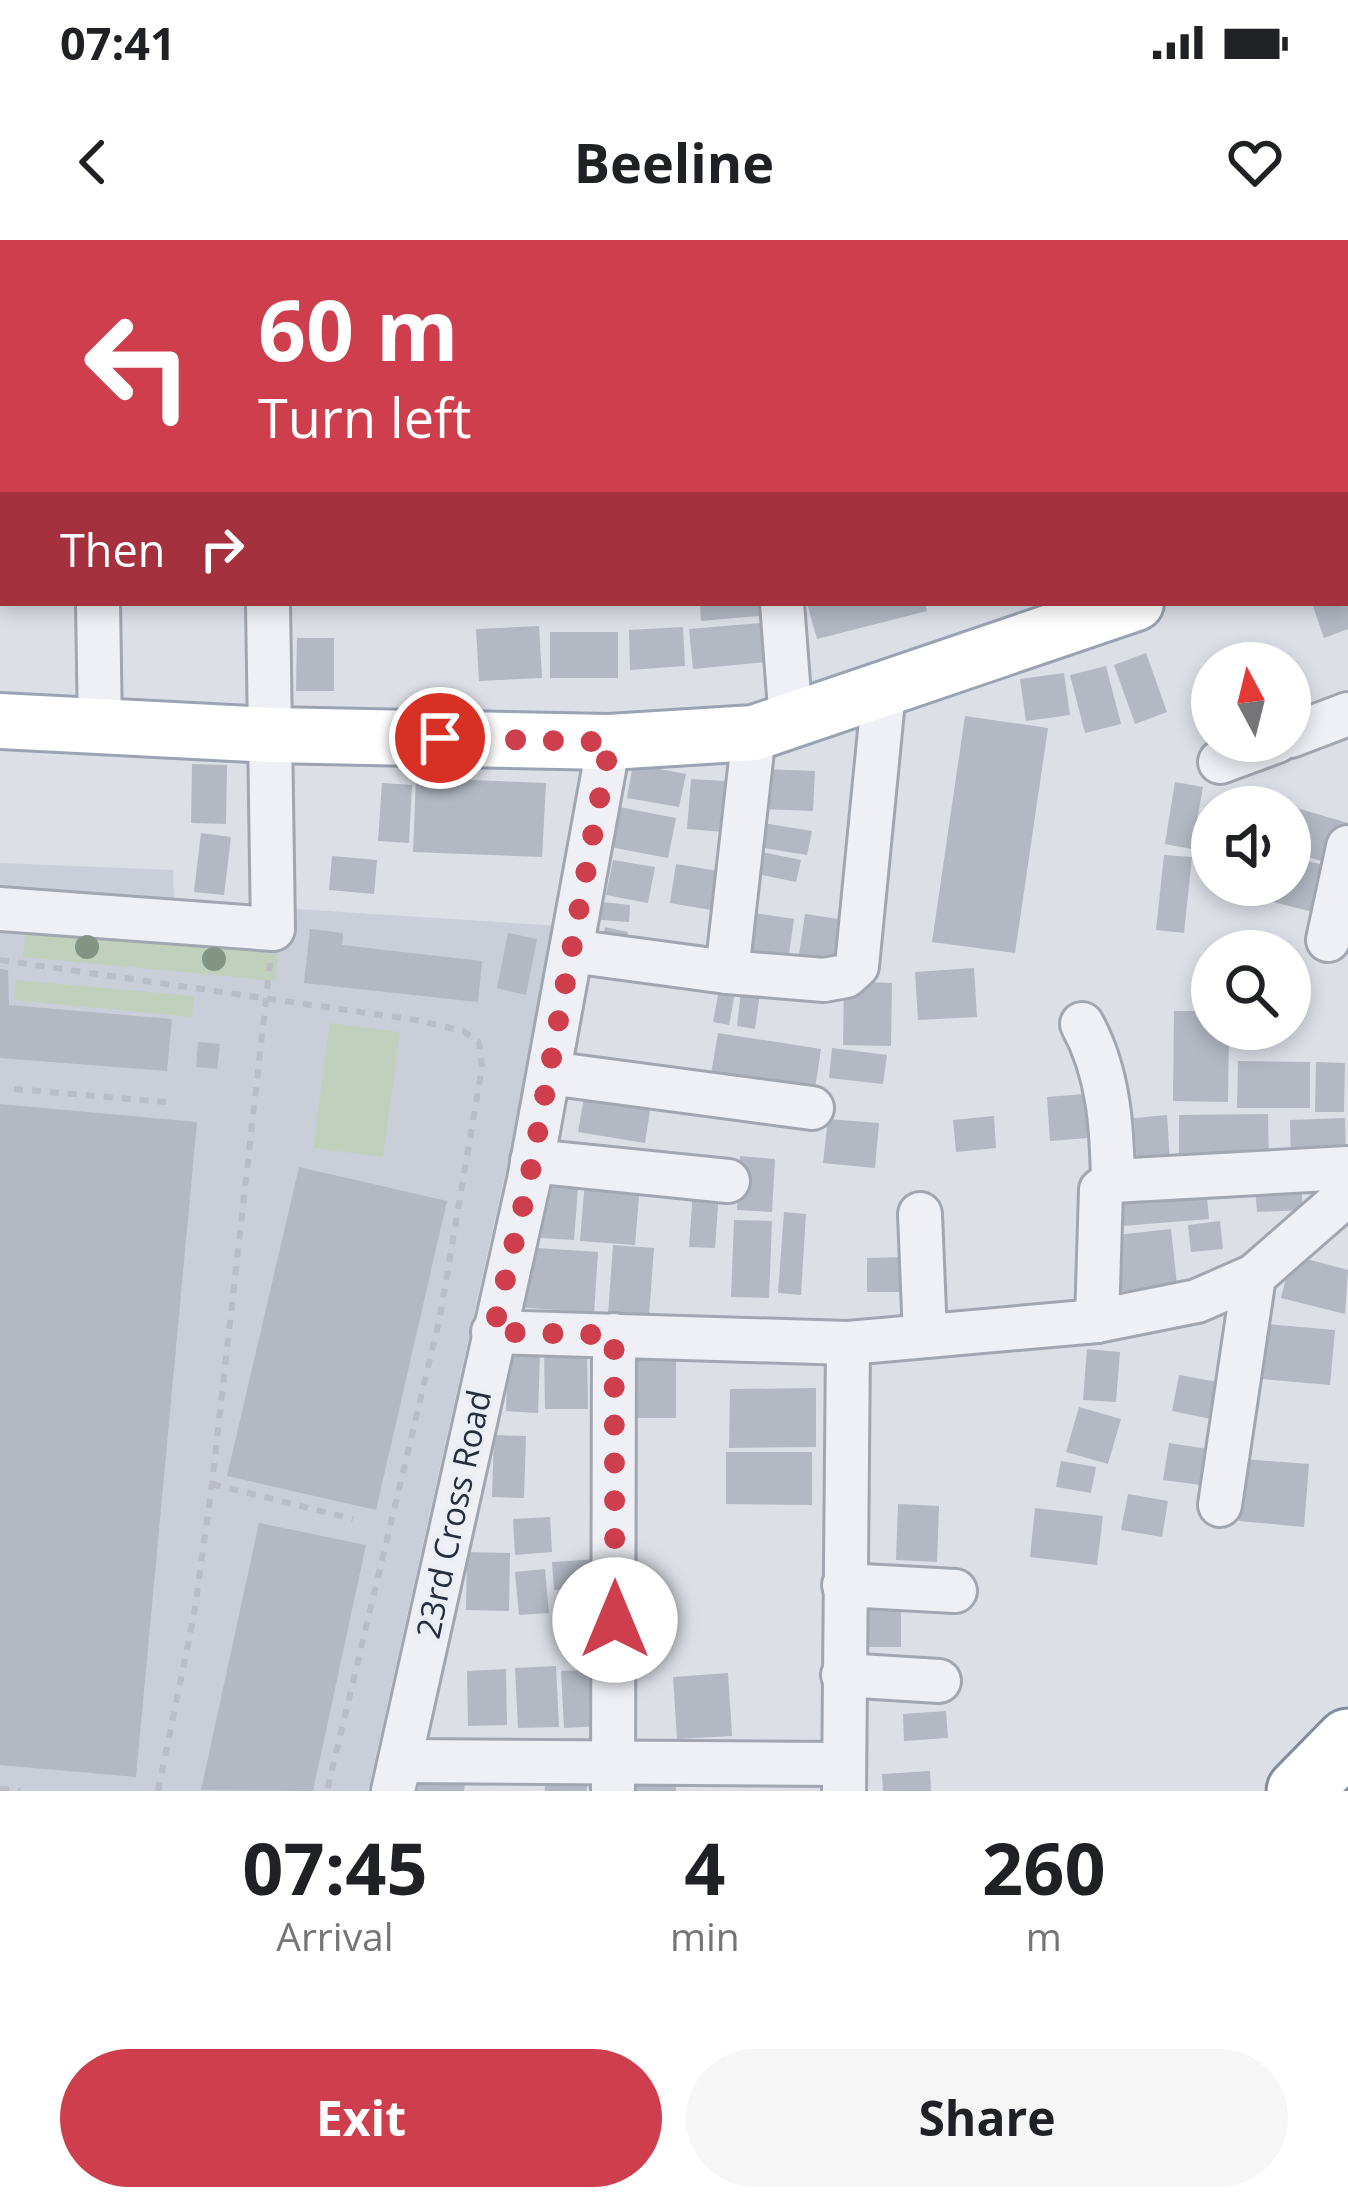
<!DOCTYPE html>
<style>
body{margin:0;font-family:"Open Sans",sans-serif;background:#f6f6f6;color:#202124;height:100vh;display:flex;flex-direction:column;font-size:45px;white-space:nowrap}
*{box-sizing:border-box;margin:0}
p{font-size:39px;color:#757577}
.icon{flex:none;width:66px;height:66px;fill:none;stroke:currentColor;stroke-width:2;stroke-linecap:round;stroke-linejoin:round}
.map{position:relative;height:1551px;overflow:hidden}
.sheet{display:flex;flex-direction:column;background:#fff;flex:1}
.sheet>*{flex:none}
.guide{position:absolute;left:0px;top:0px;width:1350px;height:366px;box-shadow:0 6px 18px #0003;background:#ce3e4d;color:#fff;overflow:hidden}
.needle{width:78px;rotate:353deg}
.controls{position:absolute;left:1191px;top:402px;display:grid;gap:24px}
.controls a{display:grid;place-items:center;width:120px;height:120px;border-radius:50%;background:#fff;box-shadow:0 6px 18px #0003;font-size:60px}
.pin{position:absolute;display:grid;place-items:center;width:102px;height:102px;color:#fff;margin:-51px;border:6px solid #fff;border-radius:50%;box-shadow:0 3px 12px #0007}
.me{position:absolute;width:132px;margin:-66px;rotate:0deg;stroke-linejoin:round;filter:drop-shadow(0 0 9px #0008)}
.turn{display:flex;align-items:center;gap:42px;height:252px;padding:0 60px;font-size:54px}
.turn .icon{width:156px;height:156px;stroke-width:2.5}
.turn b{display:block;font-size:84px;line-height:102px}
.then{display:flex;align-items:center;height:114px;padding:0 60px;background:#0003;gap:24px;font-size:45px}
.eta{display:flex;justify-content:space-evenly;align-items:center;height:204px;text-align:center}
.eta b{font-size:72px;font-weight:700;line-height:84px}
.action{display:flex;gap:24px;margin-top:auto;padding:24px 60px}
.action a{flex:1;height:138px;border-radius:72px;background:#ce3e4d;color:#fff;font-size:48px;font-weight:700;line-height:138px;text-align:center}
.action a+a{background:#f6f6f6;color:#202124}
.status{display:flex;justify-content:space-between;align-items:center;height:84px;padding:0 60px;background:#fff;direction:ltr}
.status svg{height:33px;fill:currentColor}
header{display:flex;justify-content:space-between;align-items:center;height:156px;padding:0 60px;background:#fff;font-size:54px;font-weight:700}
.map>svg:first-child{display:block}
.built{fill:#caced8}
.green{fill:#c1d0bd}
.building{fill:#b3b8c3}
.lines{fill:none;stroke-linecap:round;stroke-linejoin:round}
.minor-casing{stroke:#a2a6b0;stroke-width:48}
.major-casing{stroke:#9ba3b2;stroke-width:60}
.highway-casing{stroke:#838c9d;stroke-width:69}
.path{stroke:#babdc5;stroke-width:6;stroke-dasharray:9 9;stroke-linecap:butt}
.minor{stroke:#eef0f5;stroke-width:42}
.major{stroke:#fff;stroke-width:54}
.highway{stroke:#fff;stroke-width:63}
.tree{fill:#829584}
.route{stroke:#ce3e4d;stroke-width:21;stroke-dasharray:0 37.8}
.labels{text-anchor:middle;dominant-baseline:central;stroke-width:9;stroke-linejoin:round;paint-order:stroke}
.street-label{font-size:33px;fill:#262d3c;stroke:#ebeef4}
</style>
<div class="status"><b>07:41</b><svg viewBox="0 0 49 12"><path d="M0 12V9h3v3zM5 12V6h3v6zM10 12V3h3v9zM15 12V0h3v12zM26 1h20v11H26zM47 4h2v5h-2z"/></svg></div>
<header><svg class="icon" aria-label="back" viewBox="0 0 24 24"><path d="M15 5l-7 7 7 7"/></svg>Beeline<svg class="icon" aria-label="heart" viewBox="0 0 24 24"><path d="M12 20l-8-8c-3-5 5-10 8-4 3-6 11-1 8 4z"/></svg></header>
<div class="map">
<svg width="1348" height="1551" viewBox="0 0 1348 1551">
<rect width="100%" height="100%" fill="#dcdfe6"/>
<path class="built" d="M0 623 173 630 174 661 560 686 368 1551H0Z"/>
<g class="green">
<path d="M26 687 278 710 276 741 23 717Z"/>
<path d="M16 740 194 756 192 777 14 760Z"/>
<path d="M330 783 400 792 383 917 313 908Z"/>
</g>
<g class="building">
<path d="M700 363H769L770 375 701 381Z"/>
<path d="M807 363H925L927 371 817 399Z"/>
<path d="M1312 363H1348V389L1324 398Z"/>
<path d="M772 382 776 421 693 429 689 389Z"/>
<path d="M539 386 542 438 479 441 476 389Z"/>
<path d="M683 387 685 426 630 430 629 390Z"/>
<rect x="550" y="392" width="68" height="46"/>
<path d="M297 398H334V451H296Z"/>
<path d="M1146 413 1167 472 1135 484 1114 425Z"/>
<path d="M1106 426 1121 484 1085 493 1070 435Z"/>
<path d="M1064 433 1070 475 1026 481 1020 439Z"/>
<path d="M965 476 1048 488 1015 713 932 702Z"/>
<path d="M192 524 227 525 226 584 191 583Z"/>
<path d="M633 524 686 534 679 567 627 558Z"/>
<path d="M763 529 815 531 813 571 762 569Z"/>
<path d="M416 538 546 543 542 617 413 612Z"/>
<path d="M691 539 739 542 736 593 687 589Z"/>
<path d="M1175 542 1203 547 1192 609 1165 604Z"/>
<path d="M382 543 412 545 409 603 378 601Z"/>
<path d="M1290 566 1348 583 1335 625 1290 612Z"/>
<path d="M619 567 676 578 668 618 610 607Z"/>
<path d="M763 583 812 591 807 615 758 607Z"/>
<path d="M201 593 231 597 224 655 194 652Z"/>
<path d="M753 610 801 620 796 642 748 632Z"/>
<path d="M1164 615 1192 617 1184 693 1156 690Z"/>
<path d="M332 616 377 620 374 654 329 650Z"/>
<path d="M1290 617 1341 629 1329 676 1261 659 1265 645H1290Z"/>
<path d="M613 620 655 627 648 663 606 655Z"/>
<path d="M676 624 724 632 717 671 670 663Z"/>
<path d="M603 662 630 665 629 682 601 680Z"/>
<path d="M753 673 794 679 788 721 747 716Z"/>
<path d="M805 674 859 682 853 722 799 714Z"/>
<path d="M605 687 628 692 624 711 601 707Z"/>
<path d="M310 689 343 693 342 705 482 721 478 762 304 743Z"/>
<path d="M508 693 537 699 526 755 497 748Z"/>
<path d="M974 728 977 777 918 780 915 732Z"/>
<path d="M0 729 8 730 9 765 172 779 167 831 0 818Z"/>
<path d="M721 739 737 742 729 785 713 782Z"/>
<path d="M844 741 892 743 891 806 843 805Z"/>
<path d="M742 742 761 745 755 789 737 786Z"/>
<path d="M1174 771H1212V789H1229L1228 862 1173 861Z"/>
<path d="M718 793 821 809 814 856 710 840Z"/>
<path d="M198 802 220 804 217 829 196 827Z"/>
<path d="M832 808 887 815 883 844 829 838Z"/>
<path d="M1238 821 1310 822V868H1237Z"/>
<path d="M1316 822 1345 823 1344 872H1315Z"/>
<path d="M587 840 653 850 645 903 578 892Z"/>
<path d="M1097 853 1100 897 1050 901 1047 857Z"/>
<path d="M0 864 197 882 136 1537 0 1525Z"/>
<path d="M1268 874 1269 923 1179 924V875Z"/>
<path d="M1167 875 1170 923 1137 925 1134 878Z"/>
<path d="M994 876 996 908 956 912 953 880Z"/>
<path d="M1345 878 1346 918 1291 920 1290 880Z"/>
<path d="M828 879 879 883 875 928 823 923Z"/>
<path d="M740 916 775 919 772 972 737 970Z"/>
<path d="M299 927 447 961 376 1270 227 1236Z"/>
<path d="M547 933 579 935 574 1000 541 998Z"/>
<path d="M585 940 640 944 635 1005 580 1001Z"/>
<path d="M1301 942 1303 970 1257 972 1255 944Z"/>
<path d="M1206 945 1209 979 1110 987 1108 953Z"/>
<path d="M693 950 719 951 715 1008 689 1007Z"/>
<path d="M784 972 806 974 801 1055 778 1053Z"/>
<path d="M734 980 772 981 769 1058 731 1057Z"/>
<path d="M1220 981 1223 1009 1191 1012 1188 985Z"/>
<path d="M1171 989 1177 1045 1114 1052 1108 996Z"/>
<path d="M613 1005 654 1008 649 1076 608 1074Z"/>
<path d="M522 1007 598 1012 594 1073 518 1067Z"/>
<path d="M1292 1015 1348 1030 1345 1074 1281 1058Z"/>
<path d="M908 1017V1052H867V1018Z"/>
<path d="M1268 1084 1335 1090 1330 1145 1263 1139Z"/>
<path d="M544 1105H587L588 1169H545Z"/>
<path d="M1087 1109 1120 1112 1116 1162 1083 1160Z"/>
<path d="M676 1111V1178H634L633 1112Z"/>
<path d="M508 1113 540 1114 538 1173 506 1171Z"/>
<path d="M1179 1135 1229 1144 1221 1181 1172 1171Z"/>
<path d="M816 1148V1207L729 1208 730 1149Z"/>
<path d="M1079 1167 1121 1179 1108 1224 1066 1212Z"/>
<path d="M494 1195 526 1196 524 1258 492 1257Z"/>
<path d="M1169 1203 1215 1210 1209 1246 1163 1240Z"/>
<path d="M726 1212H812V1265L726 1264Z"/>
<path d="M1244 1219 1309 1224 1304 1287 1239 1281Z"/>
<path d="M1061 1221 1096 1227 1091 1253 1056 1247Z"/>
<path d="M1128 1254 1168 1261 1162 1297 1121 1290Z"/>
<path d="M898 1264 939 1266 937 1322 896 1320Z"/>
<path d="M1035 1268 1103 1276 1097 1325 1030 1317Z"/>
<path d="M550 1277 552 1312 515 1315 513 1279Z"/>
<path d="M259 1283 366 1305 313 1551 201 1550Z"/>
<path d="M467 1312 510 1313 509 1371 466 1370Z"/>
<path d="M599 1319 601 1347 554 1350 552 1322Z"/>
<path d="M545 1329 549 1373 519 1375 515 1332Z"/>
<rect x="851" y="1366" width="50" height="41"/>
<path d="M556 1426 559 1487 518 1488 515 1428Z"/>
<path d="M506 1429 507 1485 468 1486 467 1431Z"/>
<path d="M599 1429 602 1486 564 1488 561 1431Z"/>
<path d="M728 1433 732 1496 677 1499 673 1437Z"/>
<path d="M946 1471 948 1498 904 1501 903 1474Z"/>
<path d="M422 1524 467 1530 464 1551H418Z"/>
<path d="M586 1531 587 1551H545L544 1532Z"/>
<path d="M930 1531 931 1551H883L882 1534Z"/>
<rect x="625" y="1535" width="51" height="16"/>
</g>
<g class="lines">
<defs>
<g id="minor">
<path d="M92 0V3"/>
<path d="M257 0V3"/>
<path d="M525 0V3"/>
<path d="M751 0 752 3"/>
<path d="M1195 0 1196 3"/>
<path d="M1081 3V0"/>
<path d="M1347 73H1348"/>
<path d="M98 363 100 488"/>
<path d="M782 363 791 482"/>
<path d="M1290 496 1348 474"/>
<path d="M1220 522 1277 501"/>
<path d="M0 669 273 689 268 363"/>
<path d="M1328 700 1348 607"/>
<path d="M571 711 727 732 824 740 846 736 857 726 884 450"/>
<path d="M727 732 754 493"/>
<path d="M1082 784C1109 833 1112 888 1113 941L1101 950 1097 1081"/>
<path d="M549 833 812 868"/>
<path d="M532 921 728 941"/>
<path d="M1113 941 1348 928"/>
<path d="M920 974 925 1096"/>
<path d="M493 1092 848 1103 1097 1081 1197 1061 1254 1036 1348 954"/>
<path d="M1220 1265 1254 1036"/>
<path d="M844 1345 955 1351"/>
<path d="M843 1435 939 1441"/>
<path d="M400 1521 842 1524"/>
<path d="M393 1551 529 940 609 502"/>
<path d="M613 1551 614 1095"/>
<path d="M844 1551 848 1103"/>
</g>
<g id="major">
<path d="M1347 288 1348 287"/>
<path d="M0 481 271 495 609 502 754 493 1136 363"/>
</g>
<path id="highway" d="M1299 1551 1348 1501"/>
</defs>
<use href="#minor" class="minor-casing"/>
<use href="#major" class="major-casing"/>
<use href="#highway" class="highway-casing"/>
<g class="path">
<path d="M0 720 416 780 463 791 479 802 482 827 440 1077 327 1551"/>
<path d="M14 849 166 862"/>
<path d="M212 1244 353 1279"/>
<path d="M0 1549 20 1551"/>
<path d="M158 1551 194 1375 212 1244 270 723"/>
</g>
<use href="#minor" class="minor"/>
<use href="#major" class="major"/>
<use href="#highway" class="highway"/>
</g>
<g class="tree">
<circle cx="87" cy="707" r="12"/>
<circle cx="214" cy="719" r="12"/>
</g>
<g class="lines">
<path class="route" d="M440 498 610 502 529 940 493 1092 614 1095 615 1380"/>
</g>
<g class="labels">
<g class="street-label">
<text transform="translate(453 1274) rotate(-78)">23rd Cross Road</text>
</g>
</g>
</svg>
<div class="controls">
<a><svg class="needle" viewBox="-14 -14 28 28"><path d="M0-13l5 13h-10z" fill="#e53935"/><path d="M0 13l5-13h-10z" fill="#757577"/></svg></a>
<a><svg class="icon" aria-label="sound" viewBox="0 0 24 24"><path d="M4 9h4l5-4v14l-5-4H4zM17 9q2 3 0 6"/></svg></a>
<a><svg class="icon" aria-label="search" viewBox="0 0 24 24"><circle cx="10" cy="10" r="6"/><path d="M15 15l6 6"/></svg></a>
</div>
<div class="pin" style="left:440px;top:498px;background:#d93025"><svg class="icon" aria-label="arrive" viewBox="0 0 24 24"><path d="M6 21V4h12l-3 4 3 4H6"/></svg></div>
<svg class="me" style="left:615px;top:1380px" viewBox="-20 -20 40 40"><circle r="19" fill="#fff"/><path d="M0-13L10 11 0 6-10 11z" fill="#ce3e4d"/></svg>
<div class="guide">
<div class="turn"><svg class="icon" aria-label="left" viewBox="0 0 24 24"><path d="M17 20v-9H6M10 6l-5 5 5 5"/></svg><div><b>60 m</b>Turn left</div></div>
<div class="then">Then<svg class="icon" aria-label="right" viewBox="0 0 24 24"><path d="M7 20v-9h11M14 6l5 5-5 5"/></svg></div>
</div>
</div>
<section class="sheet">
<div class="eta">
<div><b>07:45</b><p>Arrival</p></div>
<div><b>4</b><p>min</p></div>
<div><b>260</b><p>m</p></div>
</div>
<div class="action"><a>Exit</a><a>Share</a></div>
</section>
